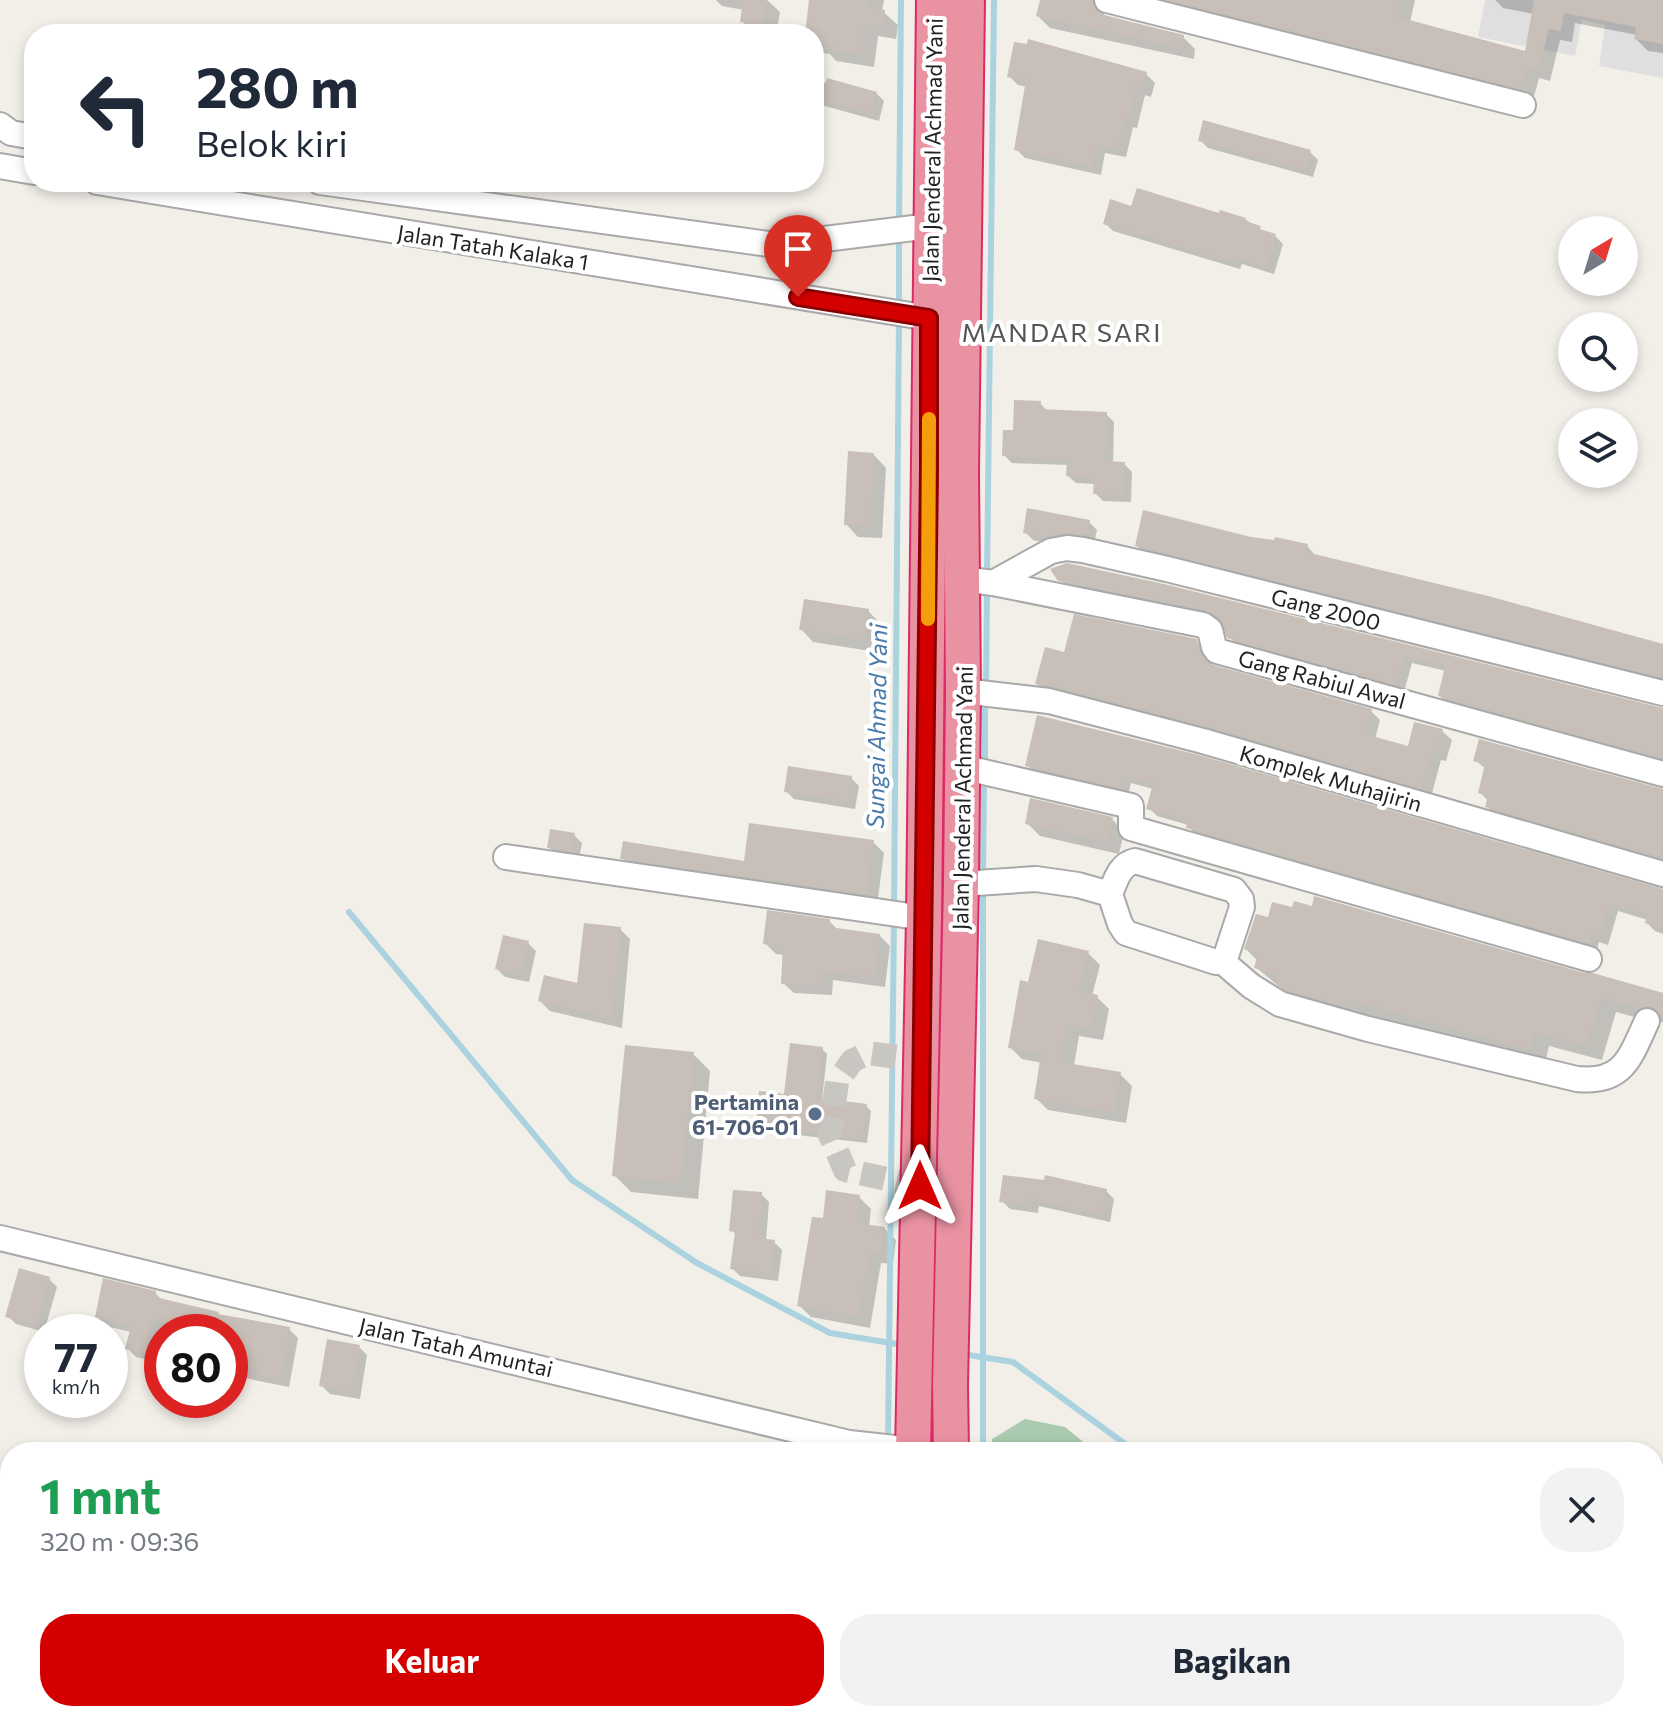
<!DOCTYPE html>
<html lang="id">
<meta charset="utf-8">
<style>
body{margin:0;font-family:Commissioner,sans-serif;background:#f2f2f3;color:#1f2937;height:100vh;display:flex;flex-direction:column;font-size:30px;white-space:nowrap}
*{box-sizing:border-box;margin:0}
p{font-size:26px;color:#747a83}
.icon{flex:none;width:44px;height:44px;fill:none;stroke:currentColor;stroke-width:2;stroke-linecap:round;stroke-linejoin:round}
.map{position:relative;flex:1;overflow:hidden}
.side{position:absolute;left:0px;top:1442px;width:1664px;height:280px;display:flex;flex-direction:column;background:#fff;border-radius:32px 32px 0 0;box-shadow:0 4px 12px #0003}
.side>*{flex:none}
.top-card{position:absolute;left:24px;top:24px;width:800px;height:168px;border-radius:32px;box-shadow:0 4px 12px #0003;background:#fff;color:#1f2937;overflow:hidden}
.needle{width:52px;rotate:38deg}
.fabs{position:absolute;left:1558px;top:216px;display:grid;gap:16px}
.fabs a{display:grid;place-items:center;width:80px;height:80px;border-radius:50%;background:#fff;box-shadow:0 4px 12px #0003;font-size:40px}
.speed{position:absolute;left:24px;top:1314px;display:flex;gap:16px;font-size:40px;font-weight:700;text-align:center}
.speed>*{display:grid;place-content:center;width:104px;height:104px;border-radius:50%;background:#fff;box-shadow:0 4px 12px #0003;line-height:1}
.speed small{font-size:20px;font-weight:400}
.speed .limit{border:12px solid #d22;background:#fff;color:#111}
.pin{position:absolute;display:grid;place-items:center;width:68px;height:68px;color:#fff;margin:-82px -34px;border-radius:50% 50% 50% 0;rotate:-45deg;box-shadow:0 0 8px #0007}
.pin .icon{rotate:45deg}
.me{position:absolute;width:88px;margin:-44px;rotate:0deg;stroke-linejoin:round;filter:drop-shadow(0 0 6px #0008)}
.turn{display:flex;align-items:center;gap:28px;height:168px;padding:0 40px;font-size:36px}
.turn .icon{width:104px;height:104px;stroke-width:2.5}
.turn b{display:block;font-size:56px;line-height:68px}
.round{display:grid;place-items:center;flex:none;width:84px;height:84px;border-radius:32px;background:#f2f2f3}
.overview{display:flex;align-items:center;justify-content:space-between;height:136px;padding:0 40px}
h1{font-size:48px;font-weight:700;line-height:60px;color:#1e9e55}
.primary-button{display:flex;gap:16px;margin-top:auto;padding:16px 40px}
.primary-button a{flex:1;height:92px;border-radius:32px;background:#d40000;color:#fff;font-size:32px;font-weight:700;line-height:92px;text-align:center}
.primary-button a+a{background:#f2f2f3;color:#1f2937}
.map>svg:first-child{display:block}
.residential{fill:#e0dfdf}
.cemetery{fill:#aacbaf}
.shadow{fill:#0003}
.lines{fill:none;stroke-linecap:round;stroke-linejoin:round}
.stream{stroke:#aad3df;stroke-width:6}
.building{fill:#c7bfb8}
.minor-tunnel{stroke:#c8c6c1;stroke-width:24;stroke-dasharray:24 12;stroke-linecap:butt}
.minor-casing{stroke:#a9a9a9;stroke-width:28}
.highway-casing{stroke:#dc2a67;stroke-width:38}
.minor{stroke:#fff;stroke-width:24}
.highway{stroke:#e892a2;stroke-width:34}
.route-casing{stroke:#8a0000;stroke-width:20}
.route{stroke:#d40000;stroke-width:14}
.slow{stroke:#f59e0b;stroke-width:14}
.service-dot{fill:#5c6f8a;stroke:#fff;stroke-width:3}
.labels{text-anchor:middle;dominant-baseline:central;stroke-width:8;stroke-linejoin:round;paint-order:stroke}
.street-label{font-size:22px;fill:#222;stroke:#fff}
.service-label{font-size:22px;font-weight:bold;fill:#4e5e75;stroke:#fff;text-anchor:end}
.water-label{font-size:24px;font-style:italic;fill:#4a7aab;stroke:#fff}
.quarter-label{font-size:26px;letter-spacing:2px;fill:#555;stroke:#fff}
</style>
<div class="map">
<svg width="1663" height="1722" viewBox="0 0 1663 1722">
<rect width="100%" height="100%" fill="#f2efe9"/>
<path class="residential" d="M1485 0H1663V78L1599 66 1605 25 1582 20 1575 56 1478 37Z"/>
<path class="cemetery" d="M1025 1419 1065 1427 1096 1452H992V1439Z"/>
<g class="shadow">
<path d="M716 0H767L780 12 776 34H755L742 21 744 10 722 6Z"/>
<path d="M811 0H884L882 11 898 25 896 39 878 36 874 67 836 61 830 54 814 52V34H790L791 25 808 27Z"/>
<path d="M1042 0H1112L1104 8V15L1183 37 1195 49 1194 59 1050 28 1038 16Z"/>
<path d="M1137 0H1415L1410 22 1526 53 1534 14 1503 8 1495 0H1663V53L1648 51 1636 39 1637 35 1575 23 1572 42 1560 40 1550 81 1539 78 1533 100Z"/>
<path d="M1146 74 1155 83 1151 97 1145 95 1137 128 1133 127 1126 157 1105 153 1101 175 1025 158 1016 149 1027 87 1018 85 1009 76Z"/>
<path d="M814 81 876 93 884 101 879 121 814 103Z"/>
<path d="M1200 140 1310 152 1318 160 1313 177 1208 148Z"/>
<path d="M1132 208 1245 219 1265 233 1275 236 1283 244 1274 274 1242 264 1240 269 1113 231 1105 223Z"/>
<path d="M1040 403 1048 412 1106 414 1114 422 1113 464H1124L1132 472 1131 502 1103 501 1095 493V484L1076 483 1068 476 1069 465 1012 463 1004 455 1015 432Z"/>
<path d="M874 455 886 468 882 538 858 537 846 524Z"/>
<path d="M1089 522 1097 530 1094 543 1054 545 1033 540 1025 532Z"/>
<path d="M1251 539 1307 546 1315 555 1663 644V683L1145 554 1137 546Z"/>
<path d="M1053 570 1663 709V763L1448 704 1440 696 1446 671 1412 663 1404 692 1238 646 1229 637 1223 622 1217 618 1069 589Z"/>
<path d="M868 611 881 624 877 652 813 642 801 629Z"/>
<path d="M1196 641 1206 651 1210 666 1371 711 1380 720 1375 739 1410 748 1442 731 1452 740 1446 761 1441 760 1431 797 1046 693 1037 684 1065 654Z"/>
<path d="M1039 717 1663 889V934L1655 931 1647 923 1648 920 1618 911 1608 945 1599 942 1597 950 1196 836 1188 825 1157 816 1149 808 1153 789 1131 783 1128 795 1036 774 1027 765Z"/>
<path d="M1475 760 1663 790V863L1495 815 1487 806 1488 801 1480 792 1486 769Z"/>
<path d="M851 778 859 786 855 809 794 799 786 791Z"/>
<path d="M1112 819 1124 832 1119 854 1040 836 1027 823Z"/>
<path d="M574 835 582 843 579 858 557 855 549 847Z"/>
<path d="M873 842 884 853 877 905 634 869 623 858 746 863Z"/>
<path d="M829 921 838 930 879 935 890 946 885 987 833 980 832 995 794 993 783 983 784 955 776 954 765 943Z"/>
<path d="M620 929 630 939 622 1028 550 1011 540 1001 579 985Z"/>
<path d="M528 943 536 951 529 982 505 977 497 969Z"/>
<path d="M1246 949 1584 975 1663 993V1022L1656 1023 1616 1012 1602 1060 1549 1046 1545 1063 1367 1015 1365 1022 1291 997 1256 967 1258 961Z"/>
<path d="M1088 953 1100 965 1092 996 1097 997 1109 1009 1103 1040 1079 1036 1074 1066 1120 1074 1132 1086 1126 1123 1048 1110 1036 1098 1042 1063 1022 1059 1010 1047 1029 984Z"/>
<path d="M822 1049 827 1054 822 1100 866 1106 871 1111 867 1143 763 1131 758 1126 786 1096Z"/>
<path d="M693 1054 710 1071 698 1199 631 1192 614 1175Z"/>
<path d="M1106 1191 1114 1199 1110 1222 1039 1206 1038 1213 1010 1209 1002 1201Z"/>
<path d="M761 1194 769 1202 766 1241 774 1242 782 1250 778 1281 740 1276 732 1268 736 1235 732 1230Z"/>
<path d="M859 1197 871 1209 869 1227 884 1228 896 1240 893 1264 881 1263 870 1328 811 1317 799 1305 825 1220Z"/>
<path d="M49 1279 57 1287 44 1332 16 1324 8 1316Z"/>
<path d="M155 1293 163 1301 218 1313 221 1317 289 1329 298 1338 289 1387 230 1375V1332H178L160 1328 153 1361 136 1357 127 1348 131 1332 106 1326 97 1317Z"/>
<path d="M359 1347 367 1355 360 1399 330 1394 322 1386Z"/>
<path d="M393 1712H792V1722H426L418 1714H395Z"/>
<path d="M1028 1712H1141L1140 1722H1026Z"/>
<path d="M1227 1712H1294L1300 1722H1233Z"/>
</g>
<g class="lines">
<g class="stream">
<path d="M899 224 901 0"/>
<path d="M899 308V236"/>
<path d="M987 576 994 0"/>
<path d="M986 688 987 588"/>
<path d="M985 764V700"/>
<path d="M983 876 984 780"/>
<path d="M983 888V1452"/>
<path d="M894 908 899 320"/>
<path d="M349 912 572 1180 697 1263 830 1333 903 1345"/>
<path d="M962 1354 1013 1362 1136 1452"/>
<path d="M888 1440 894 920"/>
<path d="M1456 1712 1472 1722"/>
<path d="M880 1722V1712"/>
<path d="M983 1722V1712"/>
</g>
</g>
<g class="building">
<path d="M743 0H767L763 25 740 22Z"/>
<path d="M809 0H867L866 7 885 10 884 26 865 24 861 54 821 48 822 42 814 41V34H805Z"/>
<path d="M1040 0H1092L1096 10 1103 15 1184 35 1183 49 1036 16Z"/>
<path d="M1168 0H1401L1398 17 1525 51 1534 0H1663V44L1634 39 1636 27 1564 13 1561 31 1549 29 1538 70 1527 67 1521 89Z"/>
<path d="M1028 39 1147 72 1142 89 1136 87 1129 120 1124 119 1117 149 1097 145 1092 167 1014 150 1026 80 1007 77 1014 42 1027 44Z"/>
<path d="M827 78 877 92 871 114 821 100Z"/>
<path d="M1203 120 1311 150 1305 170 1198 141Z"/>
<path d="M1137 188 1219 213 1220 210 1246 218 1245 221 1261 226 1260 229 1276 234 1266 267 1234 258 1233 263 1103 224 1110 199 1131 206Z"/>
<path d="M1014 400 1041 401 1040 409 1107 412 1106 461 1125 462 1123 495 1093 494 1094 478 1066 476 1067 459 1002 456 1003 430H1013Z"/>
<path d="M848 451 874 453 871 526 844 525Z"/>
<path d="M1027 508 1090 520 1087 535 1065 533 1045 537 1023 533Z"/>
<path d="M1143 510 1251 537 1274 540 1275 537 1308 544 1306 552 1488 596 1663 644V678L1135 546Z"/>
<path d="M1067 563 1164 584 1663 708V758L1438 696 1445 666 1404 656 1396 685 1227 638 1219 619 1207 610 1058 581 1050 569Z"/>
<path d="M804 599 869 609 865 640 799 630Z"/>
<path d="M1074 614 1197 639 1202 656 1213 665 1372 709 1365 734 1408 746 1414 722 1443 729 1437 753 1431 752 1422 789 1207 726 1053 686 1035 684 1045 647 1064 652Z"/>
<path d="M1037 715 1199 755 1663 889V929L1645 923 1647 915 1609 904 1599 938 1591 935 1588 943 1186 828 1188 820 1146 809 1153 784 1123 776 1119 788 1025 766Z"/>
<path d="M1479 739 1663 789V844L1659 857 1485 807 1488 796 1478 793 1485 764 1473 761Z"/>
<path d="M788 766 852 776 848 802 784 792Z"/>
<path d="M1030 798 1113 817 1107 842 1025 824Z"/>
<path d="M749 823 874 840 866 894 620 859 623 841 744 861Z"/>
<path d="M550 829 575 833 571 851 547 848Z"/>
<path d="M1314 896 1585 973H1593L1663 993V1015L1652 1007 1639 1008 1601 998 1587 1046 1534 1032 1530 1050 1352 1001 1350 1008 1286 990 1274 982 1276 974 1254 968 1258 953 1244 949 1256 914 1268 917 1272 902 1292 907 1294 901 1312 906Z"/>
<path d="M767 910 830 919 829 927 880 934 875 977 823 971 822 985 781 984 783 947 763 944Z"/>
<path d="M584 923 621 927 612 1019 538 1001 544 975 577 983Z"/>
<path d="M503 935 529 941 521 975 495 969Z"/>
<path d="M1038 939 1089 951 1079 991 1098 995 1092 1029 1067 1025 1061 1062 1121 1072 1114 1112 1034 1099 1041 1054 1008 1048 1020 980 1028 982Z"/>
<path d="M790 1043 823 1047 818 1098 867 1104 863 1139 756 1127 759 1091 784 1094Z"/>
<path d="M625 1045 694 1052 681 1183 612 1176Z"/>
<path d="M1003 1175 1044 1180 1045 1175 1107 1189 1102 1215 1031 1199 1030 1206 999 1202Z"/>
<path d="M733 1190 762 1192 759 1238 775 1240 770 1274 730 1269 735 1232 729 1231Z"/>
<path d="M826 1190 860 1195 857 1223 885 1227 881 1253 870 1252 858 1317 797 1306 812 1217 823 1218Z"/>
<path d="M19 1268 50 1277 36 1326 5 1317Z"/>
<path d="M103 1278 156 1291 155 1297 219 1312 218 1314 290 1327 281 1379 230 1370V1332H184L185 1328 151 1320 144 1353 125 1349 131 1326 95 1317Z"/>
<path d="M327 1339 360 1345 352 1392 319 1386Z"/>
</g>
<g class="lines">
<path class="minor-tunnel" d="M920 1186 845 1170 830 1135 837 1082 852 1061 868 1053 920 1060"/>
<defs>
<g id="minor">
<path d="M1107 0 1523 105"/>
<path d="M0 125 11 133 34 137"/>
<path d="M0 166 34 172"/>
<path d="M97 182 929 318"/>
<path d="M320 182 776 245 930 226"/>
<path d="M963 579 993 583 1203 625 1210 630 1214 647 1217 651 1663 774"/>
<path d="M993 583 1051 551 1067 548 1083 550 1167 569 1663 693"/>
<path d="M963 691 1049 701 1203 741 1663 874"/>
<path d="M962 767 1131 806V828L1589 959"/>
<path d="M506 857 924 918"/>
<path d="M961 884 1036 879 1078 885 1110 894 1120 924 1126 933 1216 962 1225 959 1242 907 1241 899 1234 890 1135 861C1119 865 1116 880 1110 894"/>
<path d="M1223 962 1251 986 1280 1004 1368 1029 1577 1079C1624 1084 1630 1057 1647 1021"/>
<path d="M0 1238 849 1443 913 1450"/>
<path d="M1332 1712 1346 1722"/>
<path d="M108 1722V1712"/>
<path d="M832 1722 833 1712"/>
</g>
<g id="highway">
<path d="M913 1452 924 918 934 0"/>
<path d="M951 1452 950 1385 961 884 963 691 961 474 967 0"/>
<path d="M913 1712V1722"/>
<path d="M952 1722V1712"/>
</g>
</defs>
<use href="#minor" class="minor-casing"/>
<use href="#highway" class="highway-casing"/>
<use href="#minor" class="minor"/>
<use href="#highway" class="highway"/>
</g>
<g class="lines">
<defs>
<path id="route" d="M798 297 929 318V471L920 1186"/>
</defs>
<use href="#route" class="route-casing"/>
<use href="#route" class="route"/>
<path class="slow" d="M928 619 929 419"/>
</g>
<circle class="service-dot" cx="815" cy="1114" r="8"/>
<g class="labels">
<g class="street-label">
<text transform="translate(932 150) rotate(-89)">Jalan Jenderal Achmad Yani</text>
<text transform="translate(493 247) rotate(9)">Jalan Tatah Kalaka 1</text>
<text transform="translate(1326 609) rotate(14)">Gang 2000</text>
<text transform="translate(1322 679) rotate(15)">Gang Rabiul Awal</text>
<text transform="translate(1331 778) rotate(16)">Komplek Muhajirin</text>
<text transform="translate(962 798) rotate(-89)">Jalan Jenderal Achmad Yani</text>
<text transform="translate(456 1347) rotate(13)">Jalan Tatah Amuntai</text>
</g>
<g class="service-label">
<text x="799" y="1101">Pertamina<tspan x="799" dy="25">61-706-01</tspan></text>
</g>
<g class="water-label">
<text transform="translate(876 726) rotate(-89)">Sungai Ahmad Yani</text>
</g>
<g class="quarter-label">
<text x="1062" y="331">MANDAR SARI</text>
</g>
</g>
</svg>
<div class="fabs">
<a><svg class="needle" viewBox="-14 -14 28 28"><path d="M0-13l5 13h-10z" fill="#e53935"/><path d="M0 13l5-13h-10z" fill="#747a83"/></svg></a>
<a><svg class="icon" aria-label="search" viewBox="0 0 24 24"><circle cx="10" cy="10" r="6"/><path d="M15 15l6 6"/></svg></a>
<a><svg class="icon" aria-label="layers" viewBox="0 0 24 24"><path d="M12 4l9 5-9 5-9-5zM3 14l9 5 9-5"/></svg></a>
</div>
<div class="speed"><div>77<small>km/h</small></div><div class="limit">80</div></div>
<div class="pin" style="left:798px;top:297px;background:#d93025"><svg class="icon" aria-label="arrive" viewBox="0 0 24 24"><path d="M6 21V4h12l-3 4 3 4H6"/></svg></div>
<svg class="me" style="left:920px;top:1186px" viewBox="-20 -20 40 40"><path d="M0-17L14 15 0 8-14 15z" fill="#d40000" stroke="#fff" stroke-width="4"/></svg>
<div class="top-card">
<div class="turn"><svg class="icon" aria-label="left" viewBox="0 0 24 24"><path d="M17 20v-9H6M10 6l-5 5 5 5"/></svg><div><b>280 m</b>Belok kiri</div></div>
</div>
<section class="side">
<div class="overview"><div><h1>1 mnt</h1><p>320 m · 09:36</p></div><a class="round"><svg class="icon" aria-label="close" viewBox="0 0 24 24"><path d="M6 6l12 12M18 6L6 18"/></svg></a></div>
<div class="primary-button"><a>Keluar</a><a>Bagikan</a></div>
</section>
</div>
